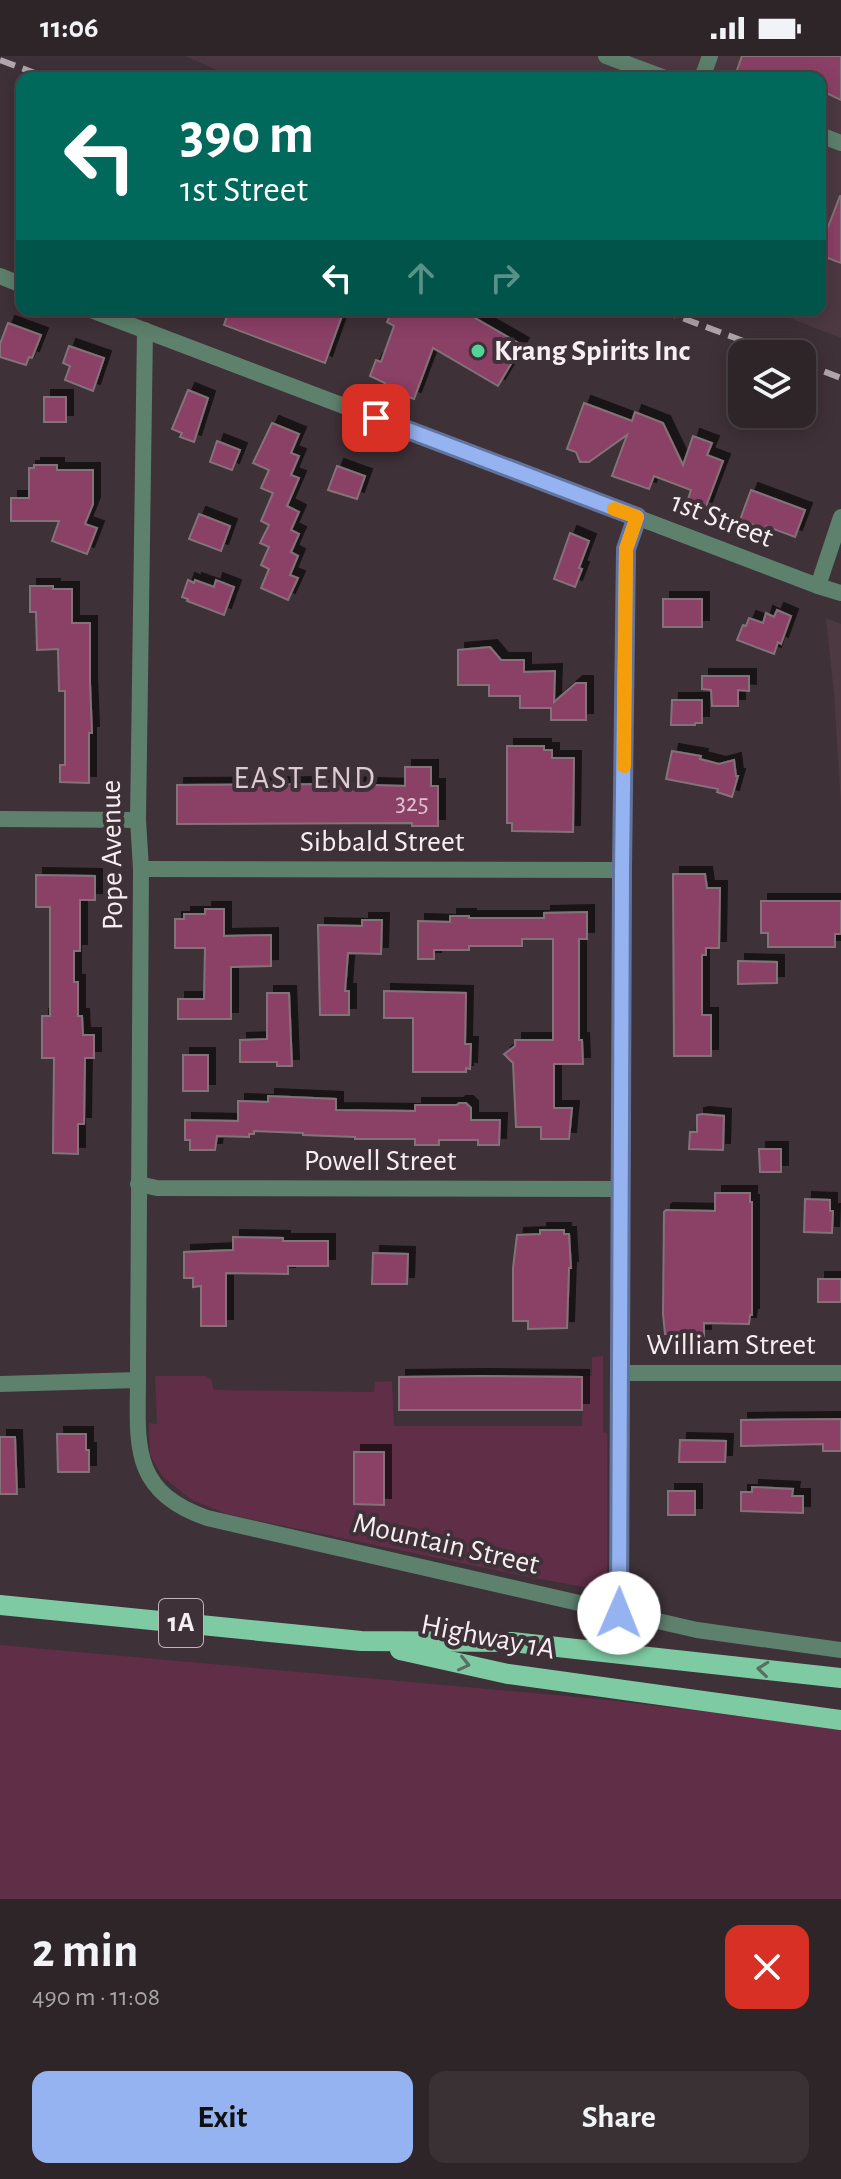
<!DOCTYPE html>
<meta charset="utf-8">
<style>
body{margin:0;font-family:"Alegreya Sans",sans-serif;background:#3a3135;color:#f1f3f6;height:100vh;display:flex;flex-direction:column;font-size:30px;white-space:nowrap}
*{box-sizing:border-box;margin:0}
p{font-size:26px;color:#a7a5a8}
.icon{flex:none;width:44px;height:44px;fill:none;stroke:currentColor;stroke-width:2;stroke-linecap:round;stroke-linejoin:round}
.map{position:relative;height:1843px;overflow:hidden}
.panel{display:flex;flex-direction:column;background:#2e2529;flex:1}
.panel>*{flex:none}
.guide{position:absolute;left:16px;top:16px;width:810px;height:244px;border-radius:16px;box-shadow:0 4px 20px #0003,0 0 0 2px #494246;background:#00695c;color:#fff;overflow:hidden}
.controls{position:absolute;left:728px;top:284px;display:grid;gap:16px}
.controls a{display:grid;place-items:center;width:88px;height:88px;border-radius:16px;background:#2e2529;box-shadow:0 4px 20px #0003,0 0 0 2px #494246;font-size:40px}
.pin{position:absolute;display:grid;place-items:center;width:68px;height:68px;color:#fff;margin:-34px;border-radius:16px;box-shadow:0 4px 12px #0006}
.me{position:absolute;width:88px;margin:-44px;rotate:1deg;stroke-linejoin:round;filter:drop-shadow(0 0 6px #0008)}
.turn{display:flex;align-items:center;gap:28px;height:168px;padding:0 32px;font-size:36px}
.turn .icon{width:104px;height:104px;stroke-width:2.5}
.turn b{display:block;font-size:56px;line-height:68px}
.lanes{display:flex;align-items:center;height:76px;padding:0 32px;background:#0003;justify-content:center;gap:40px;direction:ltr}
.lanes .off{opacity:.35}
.round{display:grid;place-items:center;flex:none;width:84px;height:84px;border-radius:16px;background:#3a3135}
.head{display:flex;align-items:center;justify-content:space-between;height:136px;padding:0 32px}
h1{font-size:48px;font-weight:700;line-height:60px}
.cta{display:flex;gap:16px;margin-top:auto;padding:16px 32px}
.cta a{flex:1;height:92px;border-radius:16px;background:#95b2f1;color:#111;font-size:32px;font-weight:700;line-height:92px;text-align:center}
.cta a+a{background:#3a3135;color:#f1f3f6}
.status{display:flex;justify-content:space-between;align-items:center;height:56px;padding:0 40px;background:#2e2529;direction:ltr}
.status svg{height:22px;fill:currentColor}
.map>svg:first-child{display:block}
.built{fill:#4c3942}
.green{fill:#612e48}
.building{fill:#8b3f66;stroke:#837379;stroke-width:2;filter:url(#shadow)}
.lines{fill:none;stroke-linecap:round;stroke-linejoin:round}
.minor{stroke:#5d816d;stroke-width:16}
.tertiary{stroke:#5d816d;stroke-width:16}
.primary{stroke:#7ecba3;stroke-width:20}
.rail{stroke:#b1a6ab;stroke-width:6;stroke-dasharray:16 8;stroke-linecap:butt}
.oneway{stroke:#586f62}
.route-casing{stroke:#61749d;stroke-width:20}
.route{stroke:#95b2f1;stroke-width:14}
.slow{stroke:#f59e0b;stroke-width:14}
.poi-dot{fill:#51d398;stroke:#3e3137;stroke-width:3}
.labels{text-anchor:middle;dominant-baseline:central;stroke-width:8;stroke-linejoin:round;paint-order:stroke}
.number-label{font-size:26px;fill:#dcc2cf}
.shield{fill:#3e3137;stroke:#c0b5ba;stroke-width:2}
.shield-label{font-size:28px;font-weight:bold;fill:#f7eef2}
.poi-label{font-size:30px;font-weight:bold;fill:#f7eef2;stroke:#3e3137;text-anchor:start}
.street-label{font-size:30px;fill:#f7eef2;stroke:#3e3137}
.neighbourhood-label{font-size:32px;letter-spacing:2px;fill:#ddcbd3;stroke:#3e3137}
</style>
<div class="status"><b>11:06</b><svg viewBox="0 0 49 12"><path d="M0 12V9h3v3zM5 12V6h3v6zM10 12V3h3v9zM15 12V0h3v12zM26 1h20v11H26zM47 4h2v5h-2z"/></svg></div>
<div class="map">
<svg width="841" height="1843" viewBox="0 0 841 1843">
<defs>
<filter id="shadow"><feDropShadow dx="7" dy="-7" stdDeviation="0" flood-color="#0009"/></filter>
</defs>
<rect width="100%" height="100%" fill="#3e3137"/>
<g class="built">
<path d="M185 0H841V282L769 254H820V22H235Z"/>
<path d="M826 562 841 568V750L834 638Z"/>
</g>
<g class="green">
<path d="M603 1300V1376L607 1377V1526L604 1530 596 1533 523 1520 227 1458 192 1444 163 1421 150 1399 149 1367 157 1368 155 1320H206L211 1324 214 1334 374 1336 375 1326 392 1325 394 1370H582L583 1320H592V1301Z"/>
<path d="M0 1589 599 1643 841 1672V1843H0Z"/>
</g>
<g class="building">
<path d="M742 0H841V44L820 34V22H749L736 17Z"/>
<path d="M840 140H841V207L820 199V192Z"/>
<path d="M229 254H344L325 307 224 269Z"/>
<path d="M393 254H461L522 289 498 330 433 292 414 343 383 332 385 327 370 320 376 304 381 306 394 270 387 266Z"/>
<path d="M8 267 41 279 32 302 29 301 26 309 0 301V288Z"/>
<path d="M69 290 104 302 93 335 65 324 70 310 63 307Z"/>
<path d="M188 334 208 342 194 386 180 381 182 377 172 373Z"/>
<rect x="44" y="341" width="22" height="25"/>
<path d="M584 347 632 365 635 356 663 367 683 409 693 380 712 387 707 399 723 405 705 453 687 446 691 434 654 420 649 433 612 420 627 379 589 406H580L576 396 567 393Z"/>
<path d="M272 367 299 378 291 397 299 400 291 419 299 422 287 450 299 456 291 474 299 478 291 496 298 500 290 519 298 522 288 544 261 532 269 513 261 509 269 491 260 487 269 469 261 465 273 437 261 432 269 414 253 407Z"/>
<path d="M217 385 240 394 232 414 210 406Z"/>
<path d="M34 409H57V414H93V448L85 468 97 472 87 498 52 485 59 465H11V442H29V412H34Z"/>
<path d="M337 410 365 420 357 443 328 434Z"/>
<path d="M751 434 805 454 795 481 766 470 765 473 740 464Z"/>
<path d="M199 458 230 470 221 495 189 483Z"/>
<path d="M570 477 589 485 579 512 582 513 575 531 554 523Z"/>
<path d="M188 524 194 527 195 524 214 531 216 524 234 531 224 559 187 545 188 543 182 541Z"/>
<path d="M30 530H53V533H72V567H90V627L92 677H89V727L60 726V709H65V635H59L58 593 37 594 36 556H30Z"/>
<rect x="663" y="543" width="39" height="28"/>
<path d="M777 554 791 560 781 588 778 586 774 598 737 584 743 569 746 570 749 562 763 567 766 557 774 561Z"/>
<path d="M490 591 501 604H524V616L555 615 554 646 576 627H586V664H551V652H520V640H489V629H458V594Z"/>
<path d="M702 620H749V635L738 634V650H712L711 634 702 633Z"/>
<path d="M672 644H702V667H695V669H671Z"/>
<path d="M507 690H544V694H552V702H574L573 776 512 775V767H507Z"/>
<path d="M672 695 701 700 700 703 719 708 734 704 736 720H738L732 741 717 736 718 733 666 723Z"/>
<path d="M405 711H431V730H438V770H412V767L177 768V729L340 728 405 730Z"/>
<path d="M673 818H705L707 832H720L719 892H706V899H702V959H711V1000H674Z"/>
<path d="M36 819 95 820V844H80V895H74V926H78V960H82L83 979H94V1002H85L84 1068H78V1098L53 1097 54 1002H42V960H50V851H36Z"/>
<path d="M761 845H841V878H835V891H768V877H761Z"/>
<path d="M205 853H224V880L271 879V910L231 911V963H178V943H204L205 892H175V863H184V858H205Z"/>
<path d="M587 856V883H579V984H582L583 1008H554V1052H572L569 1083H541V1071H516L513 1007 504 998 515 990V984H553V883H522V890H469V894H434V903H418V865L450 866V860H469V862H544V857Z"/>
<path d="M362 864H382L381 898 348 897 345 935H349V959H320L318 869 362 870Z"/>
<path d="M738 905 777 906V927L738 928Z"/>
<path d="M384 935 466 937 465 988H471L470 1013 466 1012V1016H413V962H384Z"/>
<path d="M267 937H289L292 1010H277V1006H240V984L267 983Z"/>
<rect x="183" y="999" width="25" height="36"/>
<path d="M268 1040 336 1043V1054L415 1055V1049H457L459 1047H466L471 1052V1064H500L499 1089H478V1084H439V1089H415V1083H355V1081L303 1079V1077L254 1075V1078H249V1081L217 1080 215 1094H190V1084H185V1064L238 1065V1045L268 1046Z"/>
<path d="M702 1058 724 1060 723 1094 689 1093 690 1076H697V1059Z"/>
<path d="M759 1093H781V1116H760Z"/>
<path d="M715 1137H750V1146H752V1259H750L749 1268 704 1267V1280L665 1278 663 1258 664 1156 666 1154 715 1155Z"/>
<path d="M805 1143 830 1144V1155H833L832 1177 804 1176Z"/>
<path d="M540 1174H564V1178H569L571 1212H569L567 1272 528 1273V1265H513V1212L517 1179 540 1178Z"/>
<path d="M233 1181 283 1182V1185H328V1210H288V1218L226 1217V1270H201V1230L193 1231V1222H184V1196L233 1194Z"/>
<path d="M373 1197 408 1198 407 1228H372Z"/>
<rect x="818" y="1223" width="23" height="23"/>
<path d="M481 1320 582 1321V1354H399V1321Z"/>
<path d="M841 1363V1395H823V1388L741 1390V1364Z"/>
<path d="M57 1378H86V1394H89V1416H58Z"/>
<path d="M0 1381H15L17 1438H0Z"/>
<path d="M680 1384 726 1385 725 1406H679Z"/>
<path d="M354 1396H384V1449L354 1448Z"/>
<path d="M752 1431 793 1433 792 1440H803V1457L741 1455V1436H752Z"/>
<rect x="668" y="1435" width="27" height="24"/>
</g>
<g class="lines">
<g class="minor">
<path d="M606 0 665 22"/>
<path d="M702 22 710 0"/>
<path d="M820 79 841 87"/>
<path d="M0 220 22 229"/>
<path d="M91 254 818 530"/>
<path d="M145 274 138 764 141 813 138 1309C139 1381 125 1434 207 1462L697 1574 841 1594"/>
<path d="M0 763 138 764"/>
<path d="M141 813 622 814"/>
<path d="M138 1128 157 1132 622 1133"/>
<path d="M621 1317H841"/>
<path d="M0 1328 138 1324"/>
<path d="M619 1557 622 814 626 493 637 461"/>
</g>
<path class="tertiary" d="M841 461 818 530 841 537"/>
<g class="primary">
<path d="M0 1549 361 1585 512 1586 841 1622"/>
<path d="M400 1594 508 1618 841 1664"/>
</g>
<g class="rail">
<path d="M0 4 48 22"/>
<path d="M661 254 778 298"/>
<path d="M802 307 841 322"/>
</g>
</g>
<defs><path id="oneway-chevron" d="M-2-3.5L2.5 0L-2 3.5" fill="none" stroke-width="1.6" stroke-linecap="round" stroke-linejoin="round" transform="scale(2)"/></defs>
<g class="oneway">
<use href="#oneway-chevron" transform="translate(464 1608) rotate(13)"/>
<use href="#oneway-chevron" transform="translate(763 1613) rotate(-174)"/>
</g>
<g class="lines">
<defs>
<path id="route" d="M376 362 637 461 626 493 622 814 619 1557"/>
</defs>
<use href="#route" class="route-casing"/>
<use href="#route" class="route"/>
<path class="slow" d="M614 453 637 461 626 493 624 710"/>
</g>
<circle class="poi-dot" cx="478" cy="295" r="8"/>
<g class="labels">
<g class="number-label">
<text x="412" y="747">325</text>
</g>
<rect class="shield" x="159" y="1543" width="44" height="48" rx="6"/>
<g class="shield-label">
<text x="181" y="1567">1A</text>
</g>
<g class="poi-label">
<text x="494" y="295">Krang Spirits Inc</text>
</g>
<g class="street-label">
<text transform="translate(722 464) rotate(21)">1st Street</text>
<text x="382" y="786">Sibbald Street</text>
<text transform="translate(112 799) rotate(-91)">Pope Avenue</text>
<text x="380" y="1105">Powell Street</text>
<text x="731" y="1289">William Street</text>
<text transform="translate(446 1488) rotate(13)">Mountain Street</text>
<text transform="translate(488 1581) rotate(11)">Highway 1A</text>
</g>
<g class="neighbourhood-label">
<text x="305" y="722">EAST END</text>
</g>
</g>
</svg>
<div class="controls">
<a><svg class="icon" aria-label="layers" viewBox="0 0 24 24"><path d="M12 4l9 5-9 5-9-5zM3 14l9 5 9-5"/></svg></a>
</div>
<div class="pin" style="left:376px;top:362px;background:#d93025"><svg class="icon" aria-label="arrive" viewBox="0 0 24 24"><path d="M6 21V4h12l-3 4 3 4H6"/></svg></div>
<svg class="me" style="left:619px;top:1557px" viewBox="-20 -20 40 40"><circle r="19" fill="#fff"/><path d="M0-13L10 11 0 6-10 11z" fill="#95b2f1"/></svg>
<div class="guide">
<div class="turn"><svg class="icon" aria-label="left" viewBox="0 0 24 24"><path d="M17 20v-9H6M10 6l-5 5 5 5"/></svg><div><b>390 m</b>1st Street</div></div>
<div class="lanes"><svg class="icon" aria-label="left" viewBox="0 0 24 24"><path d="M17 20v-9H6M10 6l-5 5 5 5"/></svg><svg class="icon off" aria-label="ahead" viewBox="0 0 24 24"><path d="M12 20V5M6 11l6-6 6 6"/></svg><svg class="icon off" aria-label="right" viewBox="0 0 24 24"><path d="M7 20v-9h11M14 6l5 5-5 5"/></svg></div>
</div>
</div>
<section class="panel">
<div class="head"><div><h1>2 min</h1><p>490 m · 11:08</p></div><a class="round" style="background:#d93025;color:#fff"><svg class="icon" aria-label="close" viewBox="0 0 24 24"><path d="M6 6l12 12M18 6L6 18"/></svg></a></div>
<div class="cta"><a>Exit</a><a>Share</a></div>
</section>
